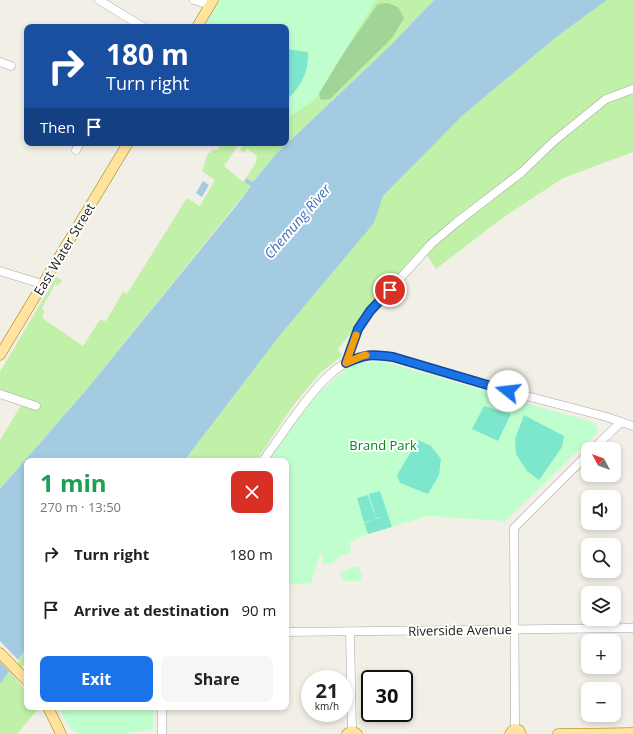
<!DOCTYPE html>
<meta charset="utf-8">
<style>
body{margin:0;font-family:"Open Sans",sans-serif;background:#f6f6f6;color:#222;height:100vh;display:flex;flex-direction:column;font-size:15px;white-space:nowrap}
*{box-sizing:border-box;margin:0}
p{font-size:13px;color:#767676}
.icon{flex:none;width:22px;height:22px;fill:none;stroke:currentColor;stroke-width:2;stroke-linecap:round;stroke-linejoin:round}
.map{position:relative;flex:1;overflow:hidden}
.drawer{position:absolute;left:24px;top:458px;width:265px;height:252px;display:flex;flex-direction:column;background:#fff;border-radius:8px;box-shadow:0 2px 6px #0003}
.drawer>*{flex:none}
.banner{position:absolute;left:24px;top:24px;width:265px;height:122px;border-radius:8px;box-shadow:0 2px 6px #0003;background:#1a4fa0;color:#fff;overflow:hidden}
.needle{width:26px;rotate:311deg}
.fabs{position:absolute;left:581px;top:442px;display:grid;gap:8px}
.fabs a{display:grid;place-items:center;width:40px;height:40px;border-radius:8px;background:#fff;box-shadow:0 2px 6px #0003;font-size:20px}
.speed{position:absolute;left:301px;top:670px;display:flex;gap:8px;font-size:20px;font-weight:700;text-align:center}
.speed>*{display:grid;place-content:center;width:52px;height:52px;border-radius:50%;background:#fff;box-shadow:0 2px 6px #0003;line-height:1}
.speed small{font-size:10px;font-weight:400}
.speed .limit{border:2px solid #111;border-radius:6px;background:#fff;color:#111}
.pin{position:absolute;display:grid;place-items:center;width:34px;height:34px;color:#fff;margin:-17px;border:2px solid #fff;border-radius:50%;box-shadow:0 1px 4px #0007}
.me{position:absolute;width:44px;margin:-22px;rotate:286deg;stroke-linejoin:round;filter:drop-shadow(0 0 3px #0008)}
.turn{display:flex;align-items:center;gap:14px;height:84px;padding:0 16px;font-size:18px}
.turn .icon{width:52px;height:52px;stroke-width:2.5}
.turn b{display:block;font-size:28px;line-height:34px}
.then{display:flex;align-items:center;height:38px;padding:0 16px;background:#0003;gap:8px;font-size:15px}
.round{display:grid;place-items:center;flex:none;width:42px;height:42px;border-radius:8px;background:#f6f6f6}
.head{display:flex;align-items:center;justify-content:space-between;height:68px;padding:0 16px}
h1{font-size:24px;font-weight:700;line-height:30px;color:#1e9e55}
.primary-button{display:flex;gap:8px;margin-top:auto;padding:8px 16px}
.primary-button a{flex:1;height:46px;border-radius:8px;background:#1a73e8;color:#fff;font-size:16px;font-weight:700;line-height:46px;text-align:center}
.primary-button a+a{background:#f6f6f6;color:#222}
ul{padding:0;list-style:none}
li{display:flex;align-items:center;gap:12px;height:56px;padding:0 16px}
li div{flex:1}
li b{display:block;font-size:15px}
li em{font-style:normal}
.map>svg:first-child{display:block}
.grass{fill:#c1f0a8}
.forest{fill:#a1d597}
.park{fill:#c0fece}
.pitch{fill:#7de7cd}
.water{fill:#a3cce3}
.pier{fill:#f2efe6}
.lines{fill:none;stroke-linecap:round;stroke-linejoin:round}
.minor-casing{stroke:#a7a7a7;stroke-width:9}
.major-casing{stroke:#9d7f00;stroke-width:11}
.minor{stroke:#fff;stroke-width:8}
.major{stroke:#ffe39e;stroke-width:10}
.route-casing{stroke:#114b97;stroke-width:10}
.route{stroke:#1a73e8;stroke-width:7}
.slow{stroke:#f59e0b;stroke-width:7}
.labels{text-anchor:middle;dominant-baseline:central;stroke-width:4;stroke-linejoin:round;paint-order:stroke}
.street-label{font-size:13px;fill:#202020;stroke:#fff}
.park-label{font-size:13px;fill:#02861f;stroke:#fff}
.water-label{font-size:14px;font-style:italic;fill:#436eba;stroke:#fff}
</style>
<div class="map">
<svg width="633" height="734" viewBox="0 0 633 734">
<rect width="100%" height="100%" fill="#f2efe6"/>
<g class="grass">
<path d="M363 0H434L390 46 276 154 253 182 246 178 256 162 257 156 247 149 244 153 240 150 243 143H286V106Z"/>
<path d="M607 0H633V152L563 178 501 219 436 269 423 249 389 283 357 321 350 334 338 349 342 356 320 373 292 407 256 461H184L281 334 373 223 383 196 462 116 555 38Z"/>
<path d="M220 143H238L239 144 224 166 238 178 251 186 87 389 0 489V440L22 404 0 391V372L56 277 59 278 62 281 58 285 55 284 42 308 44 312 42 318 83 346 100 320 106 321 123 292 127 294 187 198 200 206 215 180 202 171 208 153H211L212 149 217 150 221 144Z"/>
<path d="M27 647V670L23 665 13 675 27 693V707H37L38 709 17 734H0V684Z"/>
</g>
<path class="forest" d="M387 3 398 7 404 18 392 38 330 99 321 100 318 90 323 82 378 4Z"/>
<g class="park">
<path d="M218 0H376L315 100 286 119V27H201Z"/>
<path d="M383 361 595 423 598 432 505 521 428 516 368 534 347 543 350 544 351 553 342 555 332 564H324L322 561 323 554 320 555 311 583 286 585V461H269L309 402 351 364Z"/>
<path d="M358 566 362 575 361 578V581H344L342 580 340 572C346 571 352 566 358 566Z"/>
<path d="M58 707H153V729L123 734H77L71 729Z"/>
</g>
<g class="pitch">
<path d="M286 49 308 52C309 71 301 88 286 100Z"/>
<path d="M484 406 511 414 498 441 472 429Z"/>
<path d="M524 415 564 436 562 447 539 480 527 471 516 454 515 439Z"/>
<path d="M418 440 431 446 441 459 439 475 428 494 400 483 397 475Z"/>
<path d="M380 491 392 527 368 534 364 523 373 520 364 522 357 498 368 495 376 519 385 516 376 518 369 494Z"/>
</g>
<g class="water">
<path d="M434 0H607L555 38 462 116 383 196 374 223 281 334 184 461H27V647L0 684V489L87 389 236 206 251 186 244 182 246 178 253 182 276 154 390 46Z"/>
<path d="M203 181 209 185 202 197 196 193Z"/>
</g>
<path class="pier" d="M0 641 19 661 11 673 0 662Z"/>
<g class="lines">
<defs>
<g id="minor">
<path d="M99 0 143 27"/>
<path d="M194 0 210 5"/>
<path d="M0 62 11 66"/>
<path d="M76 150 80 143"/>
<path d="M0 271 42 284"/>
<path d="M346 363 358 329 371 311 431 244 457 222 522 172 554 141 606 99 633 89"/>
<path d="M0 394 36 406"/>
<path d="M593 449 621 422"/>
<path d="M263 461C270 450 279 439 286 428 304 404 331 362 363 356 373 353 383 356 393 357L508 391 607 417 633 426"/>
<path d="M286 632 633 628"/>
<path d="M350 632 352 731"/>
<path d="M162 707V734"/>
<path d="M515 729 514 528 588 454"/>
</g>
<g id="major">
<path d="M197 27 213 0"/>
<path d="M0 355 128 143"/>
<path d="M0 653 27 681"/>
<path d="M48 707 61 734"/>
<path d="M347 734 352 731 357 734"/>
<path d="M510 734 512 731 515 729 519 730 521 734"/>
<path d="M558 734 633 733"/>
</g>
</defs>
<use href="#minor" class="minor-casing"/>
<use href="#major" class="major-casing"/>
<use href="#minor" class="minor"/>
<use href="#major" class="major"/>
</g>
<g class="lines">
<defs>
<path id="route" d="M390 290 370 311 358 329 346 363C366 354 371 354 393 357L508 391"/>
</defs>
<use href="#route" class="route-casing"/>
<use href="#route" class="route"/>
<path class="slow" d="M356 335 346 363 362 356 366 355"/>
</g>
<g class="labels">
<g class="street-label">
<text transform="translate(64 249) rotate(-59)">East Water Street</text>
<text transform="translate(460 630) rotate(-1)">Riverside Avenue</text>
</g>
<g class="park-label">
<text x="383" y="445">Brand Park</text>
</g>
<g class="water-label">
<text transform="translate(297 221) rotate(-49)">Chemung River</text>
</g>
</g>
</svg>
<div class="fabs">
<a><svg class="needle" viewBox="-14 -14 28 28"><path d="M0-13l5 13h-10z" fill="#e53935"/><path d="M0 13l5-13h-10z" fill="#767676"/></svg></a>
<a><svg class="icon" aria-label="sound" viewBox="0 0 24 24"><path d="M4 9h4l5-4v14l-5-4H4zM17 9q2 3 0 6"/></svg></a>
<a><svg class="icon" aria-label="search" viewBox="0 0 24 24"><circle cx="10" cy="10" r="6"/><path d="M15 15l6 6"/></svg></a>
<a><svg class="icon" aria-label="layers" viewBox="0 0 24 24"><path d="M12 4l9 5-9 5-9-5zM3 14l9 5 9-5"/></svg></a>
<a>+</a>
<a>−</a>
</div>
<div class="speed"><div>21<small>km/h</small></div><div class="limit">30</div></div>
<div class="pin" style="left:390px;top:290px;background:#d93025"><svg class="icon" aria-label="arrive" viewBox="0 0 24 24"><path d="M6 21V4h12l-3 4 3 4H6"/></svg></div>
<svg class="me" style="left:508px;top:391px" viewBox="-20 -20 40 40"><circle r="19" fill="#fff"/><path d="M0-13L10 11 0 6-10 11z" fill="#1a73e8"/></svg>
<div class="banner">
<div class="turn"><svg class="icon" aria-label="right" viewBox="0 0 24 24"><path d="M7 20v-9h11M14 6l5 5-5 5"/></svg><div><b>180 m</b>Turn right</div></div>
<div class="then">Then<svg class="icon" aria-label="arrive" viewBox="0 0 24 24"><path d="M6 21V4h12l-3 4 3 4H6"/></svg></div>
</div>
<section class="drawer">
<div class="head"><div><h1>1 min</h1><p>270 m · 13:50</p></div><a class="round" style="background:#d93025;color:#fff"><svg class="icon" aria-label="close" viewBox="0 0 24 24"><path d="M6 6l12 12M18 6L6 18"/></svg></a></div>
<ul>
<li><svg class="icon" aria-label="right" viewBox="0 0 24 24"><path d="M7 20v-9h11M14 6l5 5-5 5"/></svg><div><b>Turn right</b></div><em>180 m</em></li>
<li><svg class="icon" aria-label="arrive" viewBox="0 0 24 24"><path d="M6 21V4h12l-3 4 3 4H6"/></svg><div><b>Arrive at destination</b></div><em>90 m</em></li>
</ul>
<div class="primary-button"><a>Exit</a><a>Share</a></div>
</section>
</div>
